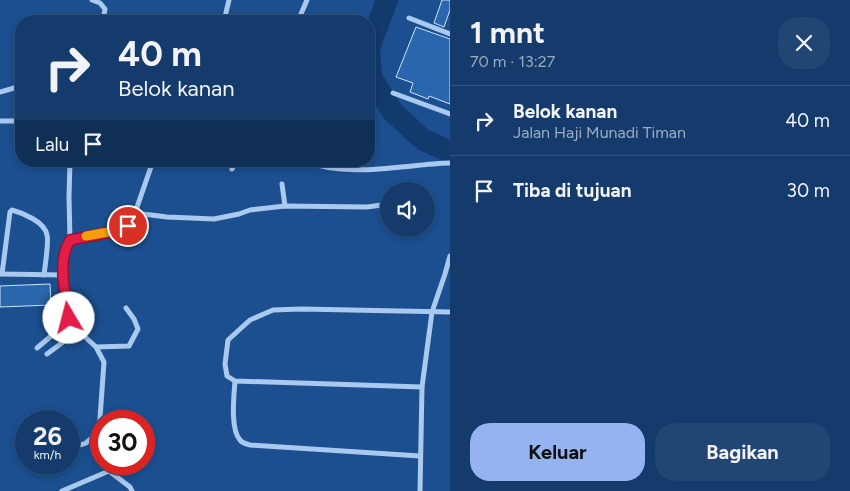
<!DOCTYPE html>
<html lang="id">
<meta charset="utf-8">
<style>
body{margin:0;font-family:Figtree,sans-serif;background:#214673;color:#f1f3f6;height:100vh;display:flex;flex-direction:column;font-size:19px;white-space:nowrap}
*{box-sizing:border-box;margin:0}
p{font-size:16px;color:#9dadc1}
.icon{flex:none;width:28px;height:28px;fill:none;stroke:currentColor;stroke-width:2;stroke-linecap:round;stroke-linejoin:round}
.map{position:relative;flex:1;overflow:hidden}
.panel{display:flex;flex-direction:column;background:#143b6b;width:400px}
.panel>*{flex:none}
.hud{position:absolute;left:15px;top:15px;width:360px;height:152px;border-radius:20px;box-shadow:0 2px 8px #0003,0 0 0 1px #33557e;background:#143b6b;color:#f1f3f6;overflow:hidden}
.buttons{position:absolute;left:380px;top:182px;display:grid;gap:10px}
.buttons a{display:grid;place-items:center;width:55px;height:55px;border-radius:50%;background:#143b6b;box-shadow:0 2px 8px #0003,0 0 0 1px #33557e;font-size:25px}
.speed{position:absolute;left:15px;top:410px;display:flex;gap:10px;font-size:25px;font-weight:700;text-align:center}
.speed>*{display:grid;place-content:center;width:65px;height:65px;border-radius:50%;background:#143b6b;box-shadow:0 2px 8px #0003,0 0 0 1px #33557e;line-height:1}
.speed small{font-size:12px;font-weight:400}
.speed .limit{border:8px solid #d22;background:#fff;color:#111}
.pin{position:absolute;display:grid;place-items:center;width:42px;height:42px;color:#fff;margin:-21px;border:2px solid #fff;border-radius:50%;box-shadow:0 1px 5px #0007}
.me{position:absolute;width:55px;margin:-28px;rotate:352deg;stroke-linejoin:round;filter:drop-shadow(0 0 4px #0008)}
.turn{display:flex;align-items:center;gap:18px;height:105px;padding:0 20px;font-size:22px}
.turn .icon{width:65px;height:65px;stroke-width:2.5}
.turn b{display:block;font-size:35px;line-height:42px}
.then{display:flex;align-items:center;height:48px;padding:0 20px;background:#0003;gap:10px;font-size:19px}
.round{display:grid;place-items:center;flex:none;width:52px;height:52px;border-radius:20px;background:#214673}
.overview{display:flex;align-items:center;justify-content:space-between;height:85px;padding:0 20px}
h1{font-size:30px;font-weight:700;line-height:38px}
.primary-button{display:flex;gap:10px;margin-top:auto;padding:10px 20px}
.primary-button a{flex:1;height:58px;border-radius:20px;background:#95b2f1;color:#111;font-size:20px;font-weight:700;line-height:58px;text-align:center}
.primary-button a+a{background:#214673;color:#f1f3f6}
ul{padding:0;list-style:none}
li{display:flex;align-items:center;gap:15px;height:70px;padding:0 20px;border-top:1px solid #33557e}
li div{flex:1}
li b{display:block;font-size:19px}
li em{font-style:normal}
main{display:flex;flex:1;min-height:0}
.map>svg:first-child{display:block}
.lines{fill:none;stroke-linecap:round;stroke-linejoin:round}
.river{stroke:#123a6d;stroke-width:22}
.building{fill:#2a66ad;stroke:#cfe3fa}
.street{stroke:#a9c9ee;stroke-width:5}
.route-casing{stroke:#92132f;stroke-width:12}
.route{stroke:#e11d48;stroke-width:9}
.slow{stroke:#f59e0b;stroke-width:9}
</style>
<main>
<div class="map">
<svg width="450" height="491" viewBox="0 0 450 491">
<rect width="100%" height="100%" fill="#1b4f8f"/>
<g class="lines">
<g class="river">
<path d="M369 48 371 77 392 111 422 139 450 152"/>
<path d="M369 48 387 0"/>
</g>
</g>
<g class="building">
<path d="M442 0H450V10L444 27 434 23Z"/>
<path d="M416 27 450 39V104L429 96 428 99 410 92 413 83 396 77Z"/>
<path d="M50 284 51 305 0 307V286Z"/>
</g>
<g class="lines">
<g class="street">
<path d="M92 0 100 3 105 9 103 21"/>
<path d="M409 18 450 34"/>
<path d="M224 21 229 0"/>
<path d="M298 21 307 0"/>
<path d="M0 92 21 86"/>
<path d="M393 93 450 114"/>
<path d="M0 121H21"/>
<path d="M70 161 69 197 70 240"/>
<path d="M306 161C346 179 407 164 450 163"/>
<path d="M232 169 236 161"/>
<path d="M282 184 285 206"/>
<path d="M135 213 167 217 214 219 239 214 250 210 285 206 367 207 389 204"/>
<path d="M1 274 63 275"/>
<path d="M2 274 10 212 12 210C23 213 45 222 47 235 49 242 45 266 44 275"/>
<path d="M96 347 129 346 138 329 134 319 126 308"/>
<path d="M37 348 50 337 58 326 70 320"/>
<path d="M47 354 78 331"/>
<path d="M235 381C234 395 230 429 240 440 242 443 246 444 250 445L420 456"/>
<path d="M422 387 432 312 445 274 450 256"/>
<path d="M101 441 99 432 104 362 96 347 71 324 69 318 63 275V257L64 249 70 240 122 229 128 227 135 213 153 161"/>
<path d="M69 449 86 443 99 432"/>
<path d="M107 464 109 471 130 487 132 491"/>
<path d="M62 491 109 471"/>
<path d="M420 491 422 387 235 381 227 376 225 364 228 340 250 320 273 310 301 309 450 312"/>
</g>
</g>
<g class="lines">
<defs>
<path id="route" d="M69 318C66 293 56 263 70 240L122 230 128 226"/>
</defs>
<use href="#route" class="route-casing"/>
<use href="#route" class="route"/>
<path class="slow" d="M86 236 113 231"/>
</g>
</svg>
<div class="buttons">
<a><svg class="icon" aria-label="sound" viewBox="0 0 24 24"><path d="M4 9h4l5-4v14l-5-4H4zM17 9q2 3 0 6"/></svg></a>
</div>
<div class="speed"><div>26<small>km/h</small></div><div class="limit">30</div></div>
<div class="pin" style="left:128px;top:226px;background:#d93025"><svg class="icon" aria-label="arrive" viewBox="0 0 24 24"><path d="M6 21V4h12l-3 4 3 4H6"/></svg></div>
<svg class="me" style="left:69px;top:318px" viewBox="-20 -20 40 40"><circle r="19" fill="#fff"/><path d="M0-13L10 11 0 6-10 11z" fill="#e11d48"/></svg>
<div class="hud">
<div class="turn"><svg class="icon" aria-label="right" viewBox="0 0 24 24"><path d="M7 20v-9h11M14 6l5 5-5 5"/></svg><div><b>40 m</b>Belok kanan</div></div>
<div class="then">Lalu<svg class="icon" aria-label="arrive" viewBox="0 0 24 24"><path d="M6 21V4h12l-3 4 3 4H6"/></svg></div>
</div>
</div>
<section class="panel">
<div class="overview"><div><h1>1 mnt</h1><p>70 m · 13:27</p></div><a class="round"><svg class="icon" aria-label="close" viewBox="0 0 24 24"><path d="M6 6l12 12M18 6L6 18"/></svg></a></div>
<ul>
<li><svg class="icon" aria-label="right" viewBox="0 0 24 24"><path d="M7 20v-9h11M14 6l5 5-5 5"/></svg><div><b>Belok kanan</b><p>Jalan Haji Munadi Timan</p></div><em>40 m</em></li>
<li><svg class="icon" aria-label="arrive" viewBox="0 0 24 24"><path d="M6 21V4h12l-3 4 3 4H6"/></svg><div><b>Tiba di tujuan</b></div><em>30 m</em></li>
</ul>
<div class="primary-button"><a>Keluar</a><a>Bagikan</a></div>
</section>
</main>
